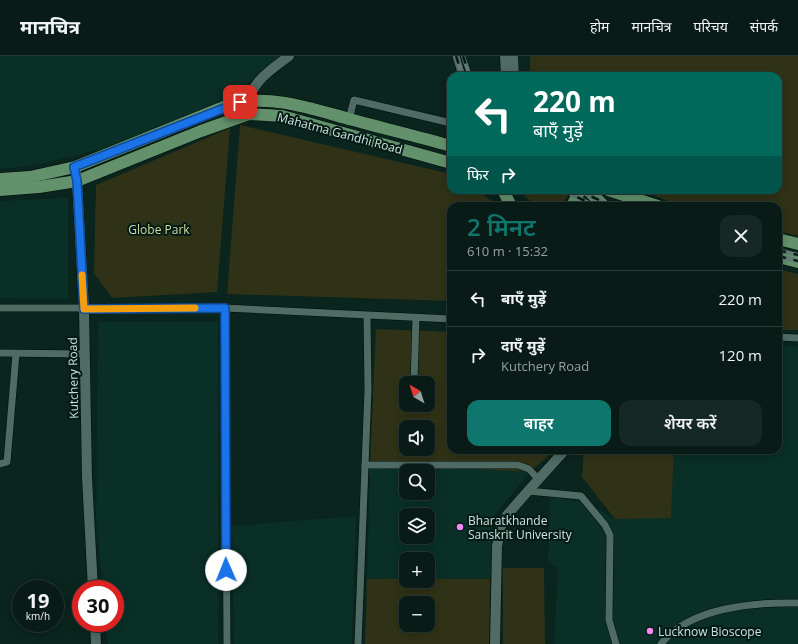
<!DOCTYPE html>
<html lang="hi">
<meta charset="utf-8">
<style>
body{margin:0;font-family:"Open Sans","Noto Sans Devanagari",sans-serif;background:#162823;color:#f1f3f6;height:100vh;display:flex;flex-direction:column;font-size:15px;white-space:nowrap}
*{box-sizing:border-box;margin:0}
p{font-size:13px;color:#98a1a1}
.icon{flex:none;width:22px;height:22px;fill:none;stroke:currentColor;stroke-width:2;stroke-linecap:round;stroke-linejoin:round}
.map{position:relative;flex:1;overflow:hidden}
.details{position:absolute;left:447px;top:146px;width:335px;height:252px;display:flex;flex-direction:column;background:#081b16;border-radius:12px;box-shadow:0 2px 10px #0003,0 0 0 1px #293935}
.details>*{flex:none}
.banner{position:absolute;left:447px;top:16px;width:335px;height:122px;border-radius:12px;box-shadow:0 2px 10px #0003,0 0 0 1px #293935;background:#00695c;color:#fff;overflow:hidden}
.needle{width:26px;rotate:321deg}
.buttons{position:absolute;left:399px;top:320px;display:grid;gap:8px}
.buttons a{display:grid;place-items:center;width:36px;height:36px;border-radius:8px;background:#081b16;box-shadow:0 2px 10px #0003,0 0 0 1px #293935;font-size:20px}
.speed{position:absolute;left:12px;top:524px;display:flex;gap:8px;font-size:20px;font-weight:700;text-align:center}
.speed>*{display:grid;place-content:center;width:52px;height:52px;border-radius:50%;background:#081b16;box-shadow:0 2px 10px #0003,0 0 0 1px #293935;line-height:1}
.speed small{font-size:10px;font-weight:400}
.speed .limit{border:6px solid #d22;background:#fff;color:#111}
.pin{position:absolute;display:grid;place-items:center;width:34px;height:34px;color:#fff;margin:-17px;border-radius:8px;box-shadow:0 2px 6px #0006}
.me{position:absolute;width:44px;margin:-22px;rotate:359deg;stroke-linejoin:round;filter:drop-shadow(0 0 3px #0008)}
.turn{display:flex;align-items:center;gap:14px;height:84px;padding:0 20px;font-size:18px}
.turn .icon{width:52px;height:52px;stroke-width:2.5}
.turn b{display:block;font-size:28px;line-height:34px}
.then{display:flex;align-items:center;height:38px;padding:0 20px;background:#0003;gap:8px;font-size:15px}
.round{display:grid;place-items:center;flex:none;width:42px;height:42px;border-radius:12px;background:#162823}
.headline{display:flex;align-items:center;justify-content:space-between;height:68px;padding:0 20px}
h1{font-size:24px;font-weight:600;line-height:30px;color:#0f766e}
.primary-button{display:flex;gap:8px;margin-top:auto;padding:8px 20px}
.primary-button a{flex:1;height:46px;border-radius:12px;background:#0f766e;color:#fff;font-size:16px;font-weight:600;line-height:46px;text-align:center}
.primary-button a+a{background:#162823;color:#f1f3f6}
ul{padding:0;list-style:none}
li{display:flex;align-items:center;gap:12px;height:56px;padding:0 20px;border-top:1px solid #293935}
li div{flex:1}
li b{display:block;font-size:15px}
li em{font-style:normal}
header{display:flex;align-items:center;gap:24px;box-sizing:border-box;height:56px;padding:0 20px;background:#081b16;border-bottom:1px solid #293935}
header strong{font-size:19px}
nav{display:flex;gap:22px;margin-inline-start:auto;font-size:14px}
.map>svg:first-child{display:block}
.built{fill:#092f27;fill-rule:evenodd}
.green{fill:#2f3216;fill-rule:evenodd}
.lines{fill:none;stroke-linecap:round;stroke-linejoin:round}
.street-casing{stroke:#000d08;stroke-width:8}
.secondary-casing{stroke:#000d08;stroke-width:11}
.primary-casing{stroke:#000d08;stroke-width:13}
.street{stroke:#4f6b63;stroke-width:7}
.secondary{stroke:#4f6b63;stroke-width:10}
.primary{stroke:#62916b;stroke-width:12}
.rail-casing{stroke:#657a74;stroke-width:4}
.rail{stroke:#021b15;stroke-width:2.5;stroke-dasharray:8;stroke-linecap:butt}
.route-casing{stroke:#114b97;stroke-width:10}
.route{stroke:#1a73e8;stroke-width:7}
.slow{stroke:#f59e0b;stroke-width:7}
.poi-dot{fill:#f18af4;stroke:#021b15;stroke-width:1.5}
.labels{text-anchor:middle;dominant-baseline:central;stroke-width:4;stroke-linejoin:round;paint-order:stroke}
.street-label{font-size:12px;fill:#d2e1dc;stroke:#021b15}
.park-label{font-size:12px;fill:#d2da9e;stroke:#021b15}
.poi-label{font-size:12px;fill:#d2e1dc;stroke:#021b15;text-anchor:start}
</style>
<header>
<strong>मानचित्र</strong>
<nav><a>होम</a><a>मानचित्र</a><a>परिचय</a><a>संपर्क</a></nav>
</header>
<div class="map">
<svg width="798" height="588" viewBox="0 0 798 588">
<rect width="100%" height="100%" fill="#0a241e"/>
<g class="built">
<path d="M0 0H281L225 47 133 85 37 109 0 113Z"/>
<path d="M68 142V243L0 242V145Z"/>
<path d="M98 266H218V588H108L106 567H115V533H103L96 461Z"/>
<path d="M778 290 798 291V588H554L558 513 548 505 550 441 586 446 615 463 671 461 674 394H778Z"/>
<path d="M370 407 530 416 492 462 490 523H428V503H406V523H367ZM406 415H428V437H406ZM406 459H428V481H406Z"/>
<path d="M356 460 352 588H234L232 470Z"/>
</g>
<g class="green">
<path d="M530 0H798V180L778 175V150H683L638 134H778V20H530Z"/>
<path d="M240 69 451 118V134H476L499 150H451V245L227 238Z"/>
<path d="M230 72 217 236 112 242 94 217 96 129Z"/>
<path d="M519 134H569L570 135C561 159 532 152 519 134Z"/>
<path d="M778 213 798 218V274H778Z"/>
<path d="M376 273 451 276V394H555L530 416 370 407ZM406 327H428V349H406ZM406 371H428V393H406Z"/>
<path d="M584 394H674L671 462 615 463 582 421Z"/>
<path d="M503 512H544L545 588H503Z"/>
<path d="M367 523H406V525H428V523H490L489 588H365ZM406 547H428V569H406Z"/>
</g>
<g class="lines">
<defs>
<g id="street">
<path d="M456 0 462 20"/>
<path d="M349 63 354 44 451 67"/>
<path d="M0 252H225L451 263"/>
<path d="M225 252 227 588"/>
<path d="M778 281 798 282"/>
<path d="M0 297 85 298"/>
<path d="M414 327 416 262"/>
<path d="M0 408 7 406 16 298"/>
<path d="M365 409H518L529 413 539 424"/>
<path d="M528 435 581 440 605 469 610 479 609 564 616 588"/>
<path d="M358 588 368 334 367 260"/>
<path d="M661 588C690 551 755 546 798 547"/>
</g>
<g id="secondary">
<path d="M505 0 506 20"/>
<path d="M513 0 514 20"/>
<path d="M249 52C247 28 272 13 289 0"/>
<path d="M75 111 77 125 84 253 87 422 93 533"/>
<path d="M95 567 96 588"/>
<path d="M495 588 497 490 501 470 507 459 528 435 565 394"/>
</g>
<g id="primary">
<path d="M0 123 30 121 75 111 231 48C273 38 312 53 353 64 386 73 419 81 451 90"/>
<path d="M0 134 39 131 77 125 201 75 249 58 282 60 451 107"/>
<path d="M503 134 511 150"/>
<path d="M588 134 604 150"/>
<path d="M608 134 658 150"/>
<path d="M572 150 580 134"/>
<path d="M778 183 798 188"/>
<path d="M778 201 798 206"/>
</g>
</defs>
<use href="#street" class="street-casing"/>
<use href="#secondary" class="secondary-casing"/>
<use href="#primary" class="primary-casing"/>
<use href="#street" class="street"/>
<use href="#secondary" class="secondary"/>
<use href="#primary" class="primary"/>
<defs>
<g id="rail">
<path d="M456 0 463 20"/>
<path d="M463 0 470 20"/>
<path d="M563 134 595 150"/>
<path d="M577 134 612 150"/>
<path d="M778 194 798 199"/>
<path d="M778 200 798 205"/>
</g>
</defs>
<use href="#rail" class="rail-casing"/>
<use href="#rail" class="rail"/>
</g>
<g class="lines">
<defs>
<path id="route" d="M226 514 225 252 84 253 77 125 74 111 240 46"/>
</defs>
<use href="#route" class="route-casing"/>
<use href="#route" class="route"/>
<path class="slow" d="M82 219 84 253 195 252"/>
</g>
<g class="poi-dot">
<circle cx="460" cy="471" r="4"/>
<circle cx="650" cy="575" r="4"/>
</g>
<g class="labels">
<g class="street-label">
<text transform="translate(340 77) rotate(15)">Mahatma Gandhi Road</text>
<text transform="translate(73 322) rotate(-91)">Kutchery Road</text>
</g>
<g class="park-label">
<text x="159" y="173">Globe Park</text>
</g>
<g class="poi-label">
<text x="468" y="464">Bharatkhande<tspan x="468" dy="14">Sanskrit University</tspan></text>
<text x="658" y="575">Lucknow Bioscope</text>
</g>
</g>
</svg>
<div class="buttons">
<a><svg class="needle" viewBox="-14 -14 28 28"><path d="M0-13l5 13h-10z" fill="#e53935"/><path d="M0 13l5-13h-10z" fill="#98a1a1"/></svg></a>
<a><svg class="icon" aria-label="sound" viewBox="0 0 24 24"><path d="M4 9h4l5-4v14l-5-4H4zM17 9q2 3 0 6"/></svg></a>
<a><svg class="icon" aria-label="search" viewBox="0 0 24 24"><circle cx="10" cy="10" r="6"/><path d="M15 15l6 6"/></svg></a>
<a><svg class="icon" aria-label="layers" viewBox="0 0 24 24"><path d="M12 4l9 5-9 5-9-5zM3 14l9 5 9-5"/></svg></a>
<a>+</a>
<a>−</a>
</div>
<div class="speed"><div>19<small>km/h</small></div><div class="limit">30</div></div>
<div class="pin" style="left:240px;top:46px;background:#d93025"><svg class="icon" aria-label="arrive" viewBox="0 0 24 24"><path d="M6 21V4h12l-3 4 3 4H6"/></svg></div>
<svg class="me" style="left:226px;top:514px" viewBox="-20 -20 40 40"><circle r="19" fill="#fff"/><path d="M0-13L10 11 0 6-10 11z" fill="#1a73e8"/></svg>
<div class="banner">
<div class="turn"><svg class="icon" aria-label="left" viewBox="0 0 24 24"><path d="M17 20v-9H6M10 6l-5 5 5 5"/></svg><div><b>220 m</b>बाएँ मुड़ें</div></div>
<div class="then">फिर<svg class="icon" aria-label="right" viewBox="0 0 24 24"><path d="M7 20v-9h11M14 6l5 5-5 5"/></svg></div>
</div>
<section class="details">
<div class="headline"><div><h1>2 मिनट</h1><p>610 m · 15:32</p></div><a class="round"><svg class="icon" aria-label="close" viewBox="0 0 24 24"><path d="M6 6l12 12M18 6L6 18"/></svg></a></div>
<ul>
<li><svg class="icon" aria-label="left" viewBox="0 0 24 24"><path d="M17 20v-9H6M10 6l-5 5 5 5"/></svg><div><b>बाएँ मुड़ें</b></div><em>220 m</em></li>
<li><svg class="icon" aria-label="right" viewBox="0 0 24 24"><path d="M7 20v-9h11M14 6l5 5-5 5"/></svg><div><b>दाएँ मुड़ें</b><p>Kutchery Road</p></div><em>120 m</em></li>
</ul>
<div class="primary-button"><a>बाहर</a><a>शेयर करें</a></div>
</section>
</div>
